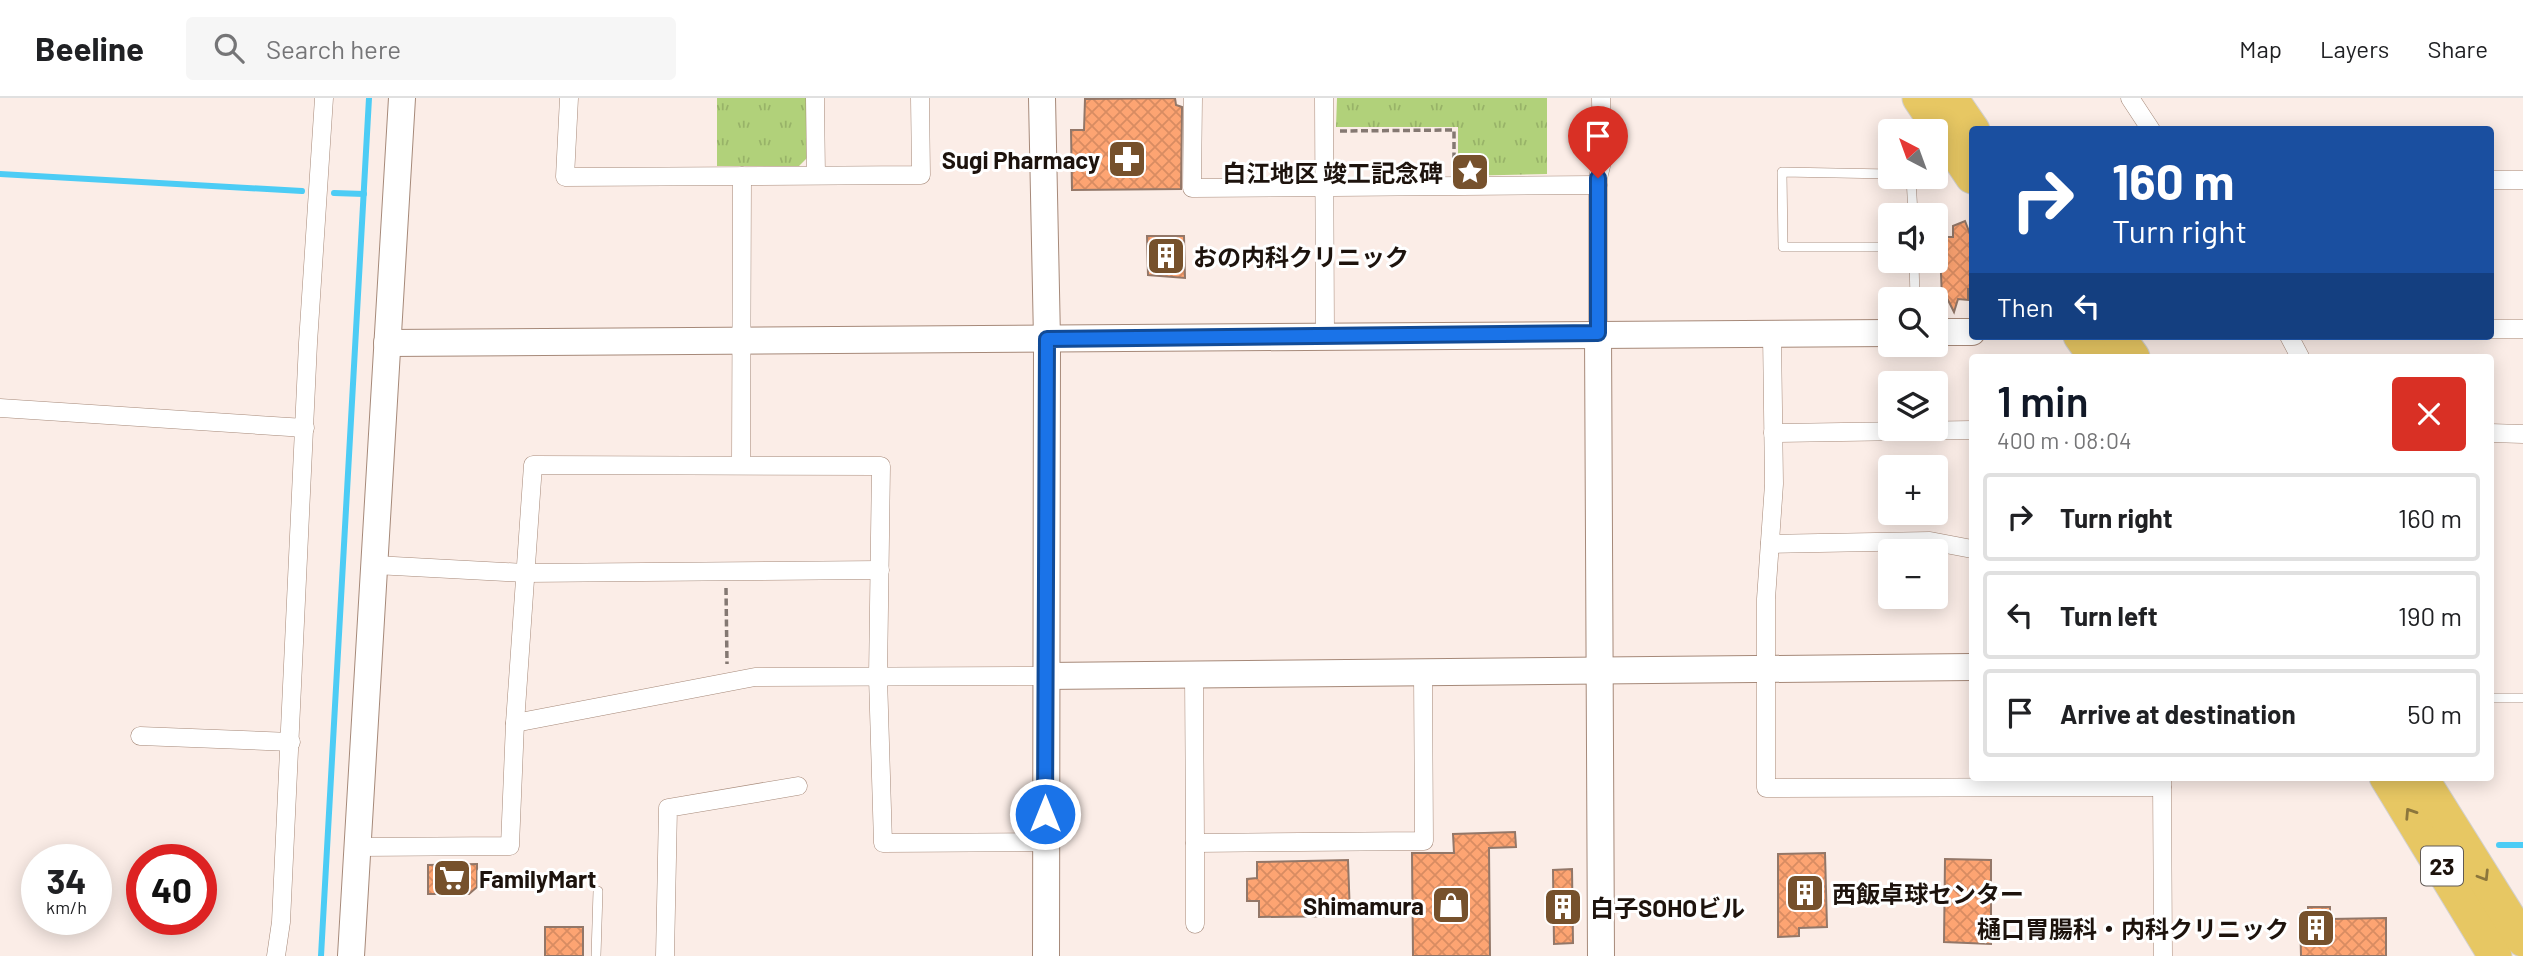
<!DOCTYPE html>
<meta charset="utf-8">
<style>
body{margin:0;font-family:Barlow,"Noto Sans JP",sans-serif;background:#f6f6f6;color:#202124;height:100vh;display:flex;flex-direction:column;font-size:26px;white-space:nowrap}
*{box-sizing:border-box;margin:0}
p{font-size:23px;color:#757577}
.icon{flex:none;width:38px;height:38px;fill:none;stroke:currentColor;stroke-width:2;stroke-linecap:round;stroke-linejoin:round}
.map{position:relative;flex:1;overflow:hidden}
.drawer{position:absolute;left:1969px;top:256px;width:525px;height:427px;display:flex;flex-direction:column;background:#fff;border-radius:7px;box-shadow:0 4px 18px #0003}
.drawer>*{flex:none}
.guide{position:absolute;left:1969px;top:28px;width:525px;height:214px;border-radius:7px;box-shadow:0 4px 18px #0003;background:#1a4fa0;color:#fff;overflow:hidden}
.needle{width:46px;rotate:319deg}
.fabs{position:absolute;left:1878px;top:21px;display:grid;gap:14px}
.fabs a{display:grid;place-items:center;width:70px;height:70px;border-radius:7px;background:#fff;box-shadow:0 4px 18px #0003;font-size:35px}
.speed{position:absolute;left:21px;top:746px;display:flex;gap:14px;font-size:35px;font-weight:700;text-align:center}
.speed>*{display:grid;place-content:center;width:91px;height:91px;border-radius:50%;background:#fff;box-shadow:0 4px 18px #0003;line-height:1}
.speed small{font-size:18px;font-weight:400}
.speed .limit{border:10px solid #d22;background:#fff;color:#111}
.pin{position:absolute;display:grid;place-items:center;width:60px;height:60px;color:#fff;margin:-72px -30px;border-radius:50% 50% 50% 0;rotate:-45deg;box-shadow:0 0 7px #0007}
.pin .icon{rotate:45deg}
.me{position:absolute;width:77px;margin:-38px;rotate:0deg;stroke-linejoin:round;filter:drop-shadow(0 0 5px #0008)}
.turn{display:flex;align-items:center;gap:24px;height:147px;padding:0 28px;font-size:32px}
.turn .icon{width:91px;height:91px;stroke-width:2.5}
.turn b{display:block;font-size:49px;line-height:60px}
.then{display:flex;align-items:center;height:66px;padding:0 28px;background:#0003;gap:14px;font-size:26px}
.round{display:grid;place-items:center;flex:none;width:74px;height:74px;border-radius:7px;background:#f6f6f6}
.headline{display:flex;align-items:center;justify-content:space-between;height:119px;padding:0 28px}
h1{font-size:42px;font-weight:600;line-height:52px;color:#111827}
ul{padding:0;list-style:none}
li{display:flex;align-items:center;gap:21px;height:88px;margin:0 14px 10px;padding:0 14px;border:4px solid #e0e0e0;border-radius:7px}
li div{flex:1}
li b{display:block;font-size:26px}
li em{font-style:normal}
header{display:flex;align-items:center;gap:42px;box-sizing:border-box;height:98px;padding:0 35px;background:#fff;border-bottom:2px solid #e0e0e0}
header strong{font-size:33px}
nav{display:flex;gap:38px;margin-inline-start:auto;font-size:24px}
.search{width:490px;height:63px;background:#f6f6f6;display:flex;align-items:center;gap:18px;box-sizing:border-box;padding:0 24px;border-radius:7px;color:#757577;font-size:26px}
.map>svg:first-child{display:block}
.park{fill:url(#park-tufts)}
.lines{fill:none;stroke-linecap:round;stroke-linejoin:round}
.stream{stroke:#4cccf5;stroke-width:6}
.building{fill:url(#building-cross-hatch);stroke:#937768;stroke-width:2}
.lane-casing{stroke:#a68979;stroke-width:10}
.street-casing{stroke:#a68979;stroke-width:19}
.secondary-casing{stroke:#a68979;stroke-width:28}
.highway-casing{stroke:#d2d0cf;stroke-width:35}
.path{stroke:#847872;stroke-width:3.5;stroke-dasharray:7 3.5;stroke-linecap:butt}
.lane{stroke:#fff;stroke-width:9}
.street{stroke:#fff;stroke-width:18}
.secondary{stroke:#fff;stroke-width:26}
.highway{stroke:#e7c763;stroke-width:33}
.oneway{stroke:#8c763c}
.route-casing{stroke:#114b97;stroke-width:18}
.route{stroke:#1a73e8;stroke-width:12}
.labels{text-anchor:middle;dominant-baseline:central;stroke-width:6;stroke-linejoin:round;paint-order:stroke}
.shield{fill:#fff;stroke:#615a56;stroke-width:2}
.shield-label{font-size:23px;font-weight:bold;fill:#1d130d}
.poi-label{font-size:24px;font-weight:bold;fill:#1d130d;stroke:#fff;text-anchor:end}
</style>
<header>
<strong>Beeline</strong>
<div class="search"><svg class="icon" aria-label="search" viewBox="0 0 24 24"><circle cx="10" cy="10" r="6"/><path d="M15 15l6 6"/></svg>Search here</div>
<nav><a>Map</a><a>Layers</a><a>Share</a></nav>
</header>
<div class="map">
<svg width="2523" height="858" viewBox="0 0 2523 858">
<defs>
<pattern id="park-tufts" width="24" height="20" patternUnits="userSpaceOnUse" patternTransform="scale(1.75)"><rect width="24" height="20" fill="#b1d17a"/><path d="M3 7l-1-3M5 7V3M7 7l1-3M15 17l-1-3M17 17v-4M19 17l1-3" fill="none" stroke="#98b368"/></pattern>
<pattern id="building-cross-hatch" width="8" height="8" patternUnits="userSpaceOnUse" patternTransform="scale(1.75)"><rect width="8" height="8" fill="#fda472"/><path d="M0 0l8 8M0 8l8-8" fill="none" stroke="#d88c62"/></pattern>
</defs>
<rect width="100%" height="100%" fill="#fbede7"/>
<g class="park">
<path d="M717 0H806L807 60 799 68H717Z"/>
<path d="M1337 0H1547V76L1458 78V29H1336Z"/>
</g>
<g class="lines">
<g class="stream">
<path d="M0 76 302 93"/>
<path d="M334 95 364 96"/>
<path d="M2499 747H2523"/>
<path d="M321 858 369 0"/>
</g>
</g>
<g class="building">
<path d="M1175 0 1176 7 1182 9 1181 91 1072 92 1071 32H1084L1085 1Z"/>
<path d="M1965 123 1972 141V191H1968V202L1958 201 1954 214 1947 200H1942L1940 152H1944L1943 139H1953V128Z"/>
<path d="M1147 138H1184L1185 180 1148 177Z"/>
<path d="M1515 734 1516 749 1489 750 1490 858H1413L1412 755H1454L1453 736Z"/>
<path d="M1825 755 1827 829 1799 830V838L1778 839V756Z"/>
<path d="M1945 761 1991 762V846L1944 844Z"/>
<path d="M1348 762 1350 818 1259 819V803H1247V781L1257 780V764Z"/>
<path d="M477 766V789L469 796H428V767Z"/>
<path d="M1572 771 1573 845 1554 846 1553 772Z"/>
<path d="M2308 809H2330V821L2386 820V858H2301L2300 815H2308Z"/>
<rect x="545" y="829" width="38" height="29"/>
</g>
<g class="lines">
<defs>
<g id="lane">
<path d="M1890 76 1782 74 1783 149H1890"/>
<path d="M1911 79 1913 117"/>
<path d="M1914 163 1915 201"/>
<path d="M2490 600H2523"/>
<path d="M596 858 598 793"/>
</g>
<g id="street">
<path d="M569 0 565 79 921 77 920 0"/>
<path d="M815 0 816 77"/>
<path d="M1193 0 1192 90 1598 87"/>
<path d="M1324 0 1325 238"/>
<path d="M2130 0 2151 32"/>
<path d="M2490 82H2523"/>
<path d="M2490 231H2523"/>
<path d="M1598 235V80L1602 64 1601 0"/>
<path d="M1772 236 1774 386 1766 501V690L2162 689"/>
<path d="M2289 238 2300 259"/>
<path d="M0 310 305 330"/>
<path d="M1773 335 1972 332"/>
<path d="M2490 335 2523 336"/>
<path d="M741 366 742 78"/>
<path d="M1770 446 1930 443 1972 451"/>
<path d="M375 467 525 475 880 472"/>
<path d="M1194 575 1195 745 1424 743 1423 574"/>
<path d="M515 625 755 579 1045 578"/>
<path d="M140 638 291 644"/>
<path d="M2162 680 2163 858"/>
<path d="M358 749 510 748 515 625 533 367 881 368 878 579 883 745 1045 744"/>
<path d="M1195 826V745"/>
<path d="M276 858 281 824 308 245 324 0"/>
<path d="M665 858 668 710 798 688"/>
</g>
<g id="secondary">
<path d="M1042 0 1047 241 1046 858"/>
<path d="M1936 234H1972"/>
<path d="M1598 235 1601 858"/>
<path d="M387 245 1890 235"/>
<path d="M1045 578 1972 569"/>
<path d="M351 858 402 0"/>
</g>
<g id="highway">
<path d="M1919 0 1972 79"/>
<path d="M1951 0 1973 32"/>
<path d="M2080 238 2095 259"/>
<path d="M2118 238 2133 259"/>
<path d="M2386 679 2495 858"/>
<path d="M2421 679 2523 842"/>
</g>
</defs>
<use href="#lane" class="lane-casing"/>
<use href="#street" class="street-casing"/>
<use href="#secondary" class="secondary-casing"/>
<use href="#highway" class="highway-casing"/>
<g class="path">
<path d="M1340 33 1454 32V72"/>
<path d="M726 490 727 566"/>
</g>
<use href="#lane" class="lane"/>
<use href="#street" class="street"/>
<use href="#secondary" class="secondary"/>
<use href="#highway" class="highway"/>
</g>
<defs><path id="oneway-chevron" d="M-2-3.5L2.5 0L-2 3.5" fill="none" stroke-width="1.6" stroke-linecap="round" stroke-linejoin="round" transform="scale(1.75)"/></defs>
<g class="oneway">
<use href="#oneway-chevron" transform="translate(2410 715) rotate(-123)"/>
<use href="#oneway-chevron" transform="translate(2484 778) rotate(58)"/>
</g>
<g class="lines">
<defs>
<path id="route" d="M1045 716 1047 241 1598 235V80"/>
</defs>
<use href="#route" class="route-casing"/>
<use href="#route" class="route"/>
</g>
<defs>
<symbol id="pharmacy-square" viewBox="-11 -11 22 22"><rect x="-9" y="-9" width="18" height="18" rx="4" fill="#76512c" stroke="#fff"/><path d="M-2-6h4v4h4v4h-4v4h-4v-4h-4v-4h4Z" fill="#fff"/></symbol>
<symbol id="sight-square" viewBox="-11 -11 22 22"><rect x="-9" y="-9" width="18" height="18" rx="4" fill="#76512c" stroke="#fff"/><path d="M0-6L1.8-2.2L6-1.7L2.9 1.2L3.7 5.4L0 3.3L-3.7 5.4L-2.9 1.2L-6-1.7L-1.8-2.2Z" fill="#fff"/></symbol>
<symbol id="building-square" viewBox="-11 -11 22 22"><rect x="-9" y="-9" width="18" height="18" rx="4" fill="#76512c" stroke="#fff"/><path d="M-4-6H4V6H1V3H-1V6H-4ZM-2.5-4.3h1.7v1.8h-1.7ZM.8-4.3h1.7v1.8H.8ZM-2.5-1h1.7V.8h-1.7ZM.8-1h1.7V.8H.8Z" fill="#fff"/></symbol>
<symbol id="supermarket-square" viewBox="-11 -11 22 22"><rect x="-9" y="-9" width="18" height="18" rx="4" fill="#76512c" stroke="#fff"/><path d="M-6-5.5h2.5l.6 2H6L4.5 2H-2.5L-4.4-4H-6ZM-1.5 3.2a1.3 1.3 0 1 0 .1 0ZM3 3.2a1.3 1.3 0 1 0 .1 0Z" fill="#fff"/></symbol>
<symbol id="shop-square" viewBox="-11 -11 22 22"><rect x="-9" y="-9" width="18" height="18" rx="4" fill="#76512c" stroke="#fff"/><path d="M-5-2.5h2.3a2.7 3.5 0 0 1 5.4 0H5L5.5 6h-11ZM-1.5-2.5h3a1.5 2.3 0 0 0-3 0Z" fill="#fff"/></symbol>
</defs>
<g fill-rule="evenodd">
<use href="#pharmacy-square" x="1105" y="39" width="44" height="44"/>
<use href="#sight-square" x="1448" y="52" width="44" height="44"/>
<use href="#building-square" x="1144" y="136" width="44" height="44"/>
<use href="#supermarket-square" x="430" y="758" width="44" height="44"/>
<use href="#building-square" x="1783" y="773" width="44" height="44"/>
<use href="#shop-square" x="1429" y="785" width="44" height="44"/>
<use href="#building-square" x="1541" y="787" width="44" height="44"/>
<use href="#building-square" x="2294" y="808" width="44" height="44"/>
</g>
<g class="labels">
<rect class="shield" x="2421" y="748.5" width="42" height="39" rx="5"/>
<g class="shield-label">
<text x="2442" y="768">23</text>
</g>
<g class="poi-label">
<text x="1100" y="61">Sugi Pharmacy</text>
<text x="1443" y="74">白江地区 竣工記念碑</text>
<text x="1193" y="158" text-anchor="start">おの内科クリニック</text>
<text x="479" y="780" text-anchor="start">FamilyMart</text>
<text x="1832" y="795" text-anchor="start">西飯卓球センター</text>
<text x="1424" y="807">Shimamura</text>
<text x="1590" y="809" text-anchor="start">白子SOHOビル</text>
<text x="2289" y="830">樋口胃腸科・内科クリニック</text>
</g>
</g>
</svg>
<div class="fabs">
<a><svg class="needle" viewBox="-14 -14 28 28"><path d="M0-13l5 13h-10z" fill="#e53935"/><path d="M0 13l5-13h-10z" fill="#757577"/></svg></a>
<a><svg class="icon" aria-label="sound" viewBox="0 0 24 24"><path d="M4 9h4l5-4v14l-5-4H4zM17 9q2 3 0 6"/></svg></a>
<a><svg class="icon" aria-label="search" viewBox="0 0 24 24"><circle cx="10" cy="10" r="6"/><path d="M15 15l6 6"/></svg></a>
<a><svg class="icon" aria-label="layers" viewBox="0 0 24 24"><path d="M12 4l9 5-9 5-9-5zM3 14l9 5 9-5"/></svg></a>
<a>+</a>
<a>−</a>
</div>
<div class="speed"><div>34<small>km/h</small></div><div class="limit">40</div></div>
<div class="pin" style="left:1598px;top:80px;background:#d93025"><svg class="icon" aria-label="arrive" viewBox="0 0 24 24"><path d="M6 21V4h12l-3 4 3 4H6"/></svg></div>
<svg class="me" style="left:1045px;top:716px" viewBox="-20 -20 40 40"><circle r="17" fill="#1a73e8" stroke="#fff" stroke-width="3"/><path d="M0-11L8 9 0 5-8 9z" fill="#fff"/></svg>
<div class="guide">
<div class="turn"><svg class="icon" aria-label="right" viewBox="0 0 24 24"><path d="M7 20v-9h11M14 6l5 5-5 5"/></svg><div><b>160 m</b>Turn right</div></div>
<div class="then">Then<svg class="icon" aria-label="left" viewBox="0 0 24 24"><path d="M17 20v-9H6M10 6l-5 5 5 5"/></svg></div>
</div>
<section class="drawer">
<div class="headline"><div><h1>1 min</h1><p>400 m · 08:04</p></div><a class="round" style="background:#d93025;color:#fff"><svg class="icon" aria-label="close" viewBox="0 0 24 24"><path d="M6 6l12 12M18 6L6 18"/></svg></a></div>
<ul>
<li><svg class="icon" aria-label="right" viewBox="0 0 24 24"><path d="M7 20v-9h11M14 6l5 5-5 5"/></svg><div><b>Turn right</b></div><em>160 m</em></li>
<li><svg class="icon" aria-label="left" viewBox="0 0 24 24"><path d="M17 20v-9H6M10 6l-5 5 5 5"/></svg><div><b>Turn left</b></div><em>190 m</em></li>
<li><svg class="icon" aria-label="arrive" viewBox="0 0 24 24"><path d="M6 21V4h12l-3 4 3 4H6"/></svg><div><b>Arrive at destination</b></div><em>50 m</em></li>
</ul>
</section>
</div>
